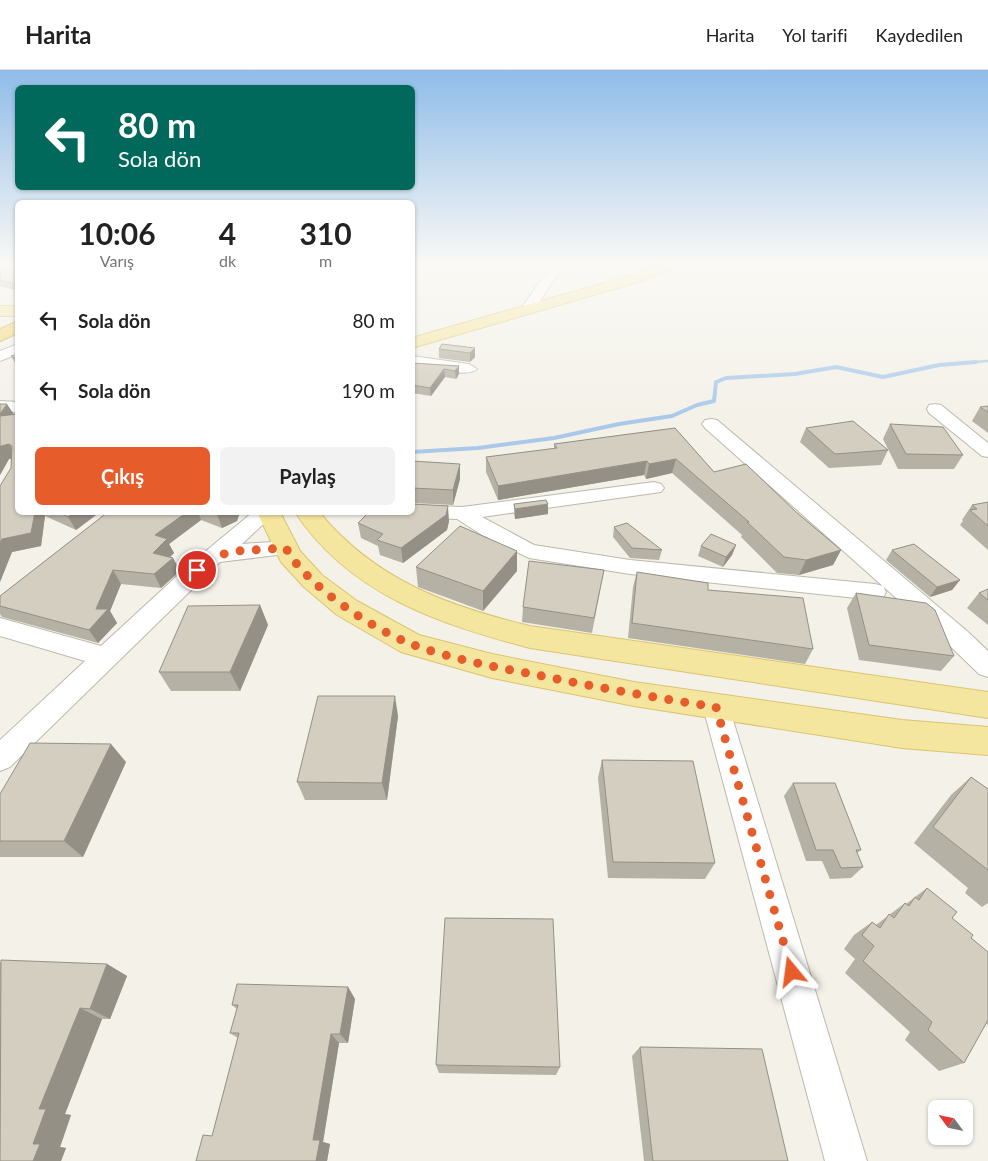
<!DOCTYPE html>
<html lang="tr">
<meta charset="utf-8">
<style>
body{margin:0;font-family:Lato,sans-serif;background:#f2f2f2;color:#222;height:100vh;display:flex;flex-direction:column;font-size:19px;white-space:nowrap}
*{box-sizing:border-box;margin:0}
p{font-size:16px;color:#767676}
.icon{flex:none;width:28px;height:28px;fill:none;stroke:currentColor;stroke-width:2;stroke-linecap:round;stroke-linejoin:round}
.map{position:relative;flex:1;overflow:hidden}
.panel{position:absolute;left:15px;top:130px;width:400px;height:315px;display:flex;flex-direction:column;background:#fff;border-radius:8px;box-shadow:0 1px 4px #0004}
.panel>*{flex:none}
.guide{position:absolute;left:15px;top:15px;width:400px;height:105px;border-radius:8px;box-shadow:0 1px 4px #0004;background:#00695c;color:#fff;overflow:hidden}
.needle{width:32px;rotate:303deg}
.controls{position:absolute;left:928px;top:1030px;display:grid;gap:10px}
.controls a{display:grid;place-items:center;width:45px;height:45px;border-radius:8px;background:#fff;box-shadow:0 1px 4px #0004;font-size:25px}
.pin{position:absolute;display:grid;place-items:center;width:42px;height:42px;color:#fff;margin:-21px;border:2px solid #fff;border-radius:50%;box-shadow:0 1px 5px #0007}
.me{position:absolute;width:55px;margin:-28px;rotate:344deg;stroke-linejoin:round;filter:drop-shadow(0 0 4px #0008)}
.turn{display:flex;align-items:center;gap:18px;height:105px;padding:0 20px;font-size:22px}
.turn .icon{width:65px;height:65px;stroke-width:2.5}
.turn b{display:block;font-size:35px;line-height:42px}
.eta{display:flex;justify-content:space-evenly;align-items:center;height:85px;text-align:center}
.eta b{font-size:30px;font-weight:700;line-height:35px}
.primary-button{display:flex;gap:10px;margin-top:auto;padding:10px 20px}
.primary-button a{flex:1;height:58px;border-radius:8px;background:#e75c2b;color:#fff;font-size:20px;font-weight:700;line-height:58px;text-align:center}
.primary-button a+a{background:#f2f2f2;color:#222}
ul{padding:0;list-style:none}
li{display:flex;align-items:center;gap:15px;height:70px;padding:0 20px}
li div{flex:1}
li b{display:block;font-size:19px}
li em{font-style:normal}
header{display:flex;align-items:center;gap:30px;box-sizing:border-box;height:70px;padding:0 25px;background:#fff;border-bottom:1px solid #e0e0e0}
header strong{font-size:24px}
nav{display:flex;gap:28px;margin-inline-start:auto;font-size:18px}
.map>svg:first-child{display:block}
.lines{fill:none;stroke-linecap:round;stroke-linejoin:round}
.stream-far1{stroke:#aac9ea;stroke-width:2.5}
.stream{stroke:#aac9ea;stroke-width:4}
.minor-casing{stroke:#bdb9ac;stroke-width:2}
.major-casing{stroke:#d9c570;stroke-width:2}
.highway-casing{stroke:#d0ac45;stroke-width:2}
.minor{fill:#fff;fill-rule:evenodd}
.major{fill:#f5e69f;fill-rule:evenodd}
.highway{fill:#f1d675;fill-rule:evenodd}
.wall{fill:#b5b1a4}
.shaded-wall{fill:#949086}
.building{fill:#d3cebf;stroke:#949086}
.route{stroke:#e75c2b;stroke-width:9;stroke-dasharray:0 16.2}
</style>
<header>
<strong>Harita</strong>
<nav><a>Harita</a><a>Yol tarifi</a><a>Kaydedilen</a></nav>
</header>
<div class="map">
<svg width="988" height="1091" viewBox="0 0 988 1091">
<rect width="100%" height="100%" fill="#f3f1e8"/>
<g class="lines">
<path class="stream-far1" d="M961 293 988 291"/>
<path class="stream" d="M412 382 478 378 554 368 619 354 672 346 697 335 714 331 716 312 726 308 795 304 836 297 883 307 939 295 976 292"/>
<defs>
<g id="minor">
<path d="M553 193H565L532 243H522L520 240Z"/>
<path d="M18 274V284L0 291V281Z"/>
<path d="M412 286 469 294 477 299C470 308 424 298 412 295Z"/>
<path d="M0 331 18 332V342L0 341Z"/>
<path d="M935 334 941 335 988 373V387L982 386 929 343 927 339 929 335Z"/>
<path d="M711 349 717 350 967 561 988 581V607L979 604 949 575 705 358 702 354 705 350Z"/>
<path d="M654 412 661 414 664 418 661 422 482 447 534 475 630 490 875 514 883 516 886 522 883 528 875 530 630 504 529 488 482 465 457 449 412 447 403 442H412V435L462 437Z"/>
<path d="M253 442H276L242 474 286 471 294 473 297 478 294 483 220 492 10 697 0 701V670L85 591 0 566V548L101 576 189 495Z"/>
<path d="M716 626 726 629 729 637 867 1091H825L703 637 706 629Z"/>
</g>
<g id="major">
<path d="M662 193H682L680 196 638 212 412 278V268L628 206Z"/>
<rect x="0" y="236" width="18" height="10"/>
<path d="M257 442H280L300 481 322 505 357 531 419 565 492 584 634 612 902 650 988 657V685L902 678 634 636 492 608 401 582 337 545 304 517 281 492Z"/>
<path d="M295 442H319C375 510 447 536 530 556L988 622V648L530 578C439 554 349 524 295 442Z"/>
</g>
<path id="highway" d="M18 251V263L0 271V259Z"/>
</defs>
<use href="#minor" class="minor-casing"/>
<use href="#major" class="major-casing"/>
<use href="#highway" class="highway-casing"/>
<use href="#minor" class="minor"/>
<use href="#major" class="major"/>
<use href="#highway" class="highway"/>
</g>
<g class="wall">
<path d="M0 193H18V221L0 216Z"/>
<path d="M475 278V287L470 292 439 288V279Z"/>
<path d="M18 284V298L11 286Z"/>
<path d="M412 293 459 296V304L456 309 445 307 431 326 412 323Z"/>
<path d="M988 336V363L972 351 980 337Z"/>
<path d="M14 345 18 442H100L76 460 45 446 41 476 12 482 0 512V416L11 398V389H9L0 405Z"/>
<path d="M890 354 963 385 954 399H898L883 369Z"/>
<path d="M675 358 714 402 796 442 841 480 833 495 799 505 777 503 741 467 742 465 672 403 646 409 644 405 498 430 486 402V387L554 379V374Z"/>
<path d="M806 358 888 380 881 395 829 398 800 372Z"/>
<path d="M412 391 460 409 453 435 412 433Z"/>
<path d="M988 432V480L960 455 963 451 962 450 972 435Z"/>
<path d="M514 434 548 444 515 449 514 444Z"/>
<path d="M108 442H240L237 451 222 458 201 450 169 474 174 483 170 487 173 488 180 501 161 518 121 514 110 541 117 553 98 573 2 547 0 544V526Z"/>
<path d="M449 451 447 460 403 493 380 485 378 476 361 468 358 453Z"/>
<path d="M614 457 662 480 659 490 630 488 613 467Z"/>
<path d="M736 475 732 485 723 497 698 486 701 476Z"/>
<path d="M892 480 960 510 952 520 930 527 886 490Z"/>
<path d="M416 497 517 501 483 541 418 517Z"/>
<path d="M604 500 592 563 522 552 523 537Z"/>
<path d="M637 502 708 520 813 579 805 594 628 568 633 517Z"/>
<path d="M988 519V555L967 538 979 523Z"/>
<path d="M856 523 954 586 941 601 859 590 847 538Z"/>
<path d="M260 535 268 555 240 621H171L159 602Z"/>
<path d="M398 646 387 730H305L297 712Z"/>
<path d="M602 690 715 793 705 809 608 808 598 708Z"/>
<path d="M126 692 83 787H0V724Z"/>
<path d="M971 707 988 719V833L982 837 965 823 968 818 914 773 951 725Z"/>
<path d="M793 713 861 780 857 783 863 797 851 808 830 809 822 791H806L784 726Z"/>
<path d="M927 818 952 848 971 868 988 882V955L986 953 964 993 939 1001 905 970 910 962 845 903 855 889 844 879 854 865 872 852 876 855 905 833 906 834Z"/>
<path d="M0 892 107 894 127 906 110 949H102L65 1044 71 1045 60 1077 66 1078 61 1091H0Z"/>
<path d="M348 917 355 929 348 973H339L323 1072 330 1074 327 1091H196L212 1066 238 968 230 963 237 939 232 935Z"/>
<path d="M640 977 788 1091H644L632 986Z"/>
<path d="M436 995 560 997 556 1005 439 1003Z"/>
</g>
<g class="shaded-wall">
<path d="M475 278V287L470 292V283Z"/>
<path d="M459 296V304L456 309 455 301Z"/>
<path d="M444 299 445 307 431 326 430 318Z"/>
<path d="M7 334 15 346 0 348V344Z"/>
<path d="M9 374 18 387 9 389 0 405V377L1 376Z"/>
<path d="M676 389 672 403 646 409 649 394Z"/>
<path d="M647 391 644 405 498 430V416Z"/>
<path d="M460 394V409L453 435V420Z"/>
<path d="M548 434V444L515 449V439Z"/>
<path d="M448 436 449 451 447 460 403 493 401 478Z"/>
<path d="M35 442H43L45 446 41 476 12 482 0 512V473L2 469Z"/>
<path d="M74 442H100L76 460 68 447Z"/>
<path d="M187 442H198L201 450 169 474 174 483 160 497 153 483 155 465Z"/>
<path d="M221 442H240L237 451 222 458 217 444Z"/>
<path d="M736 475 732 485 723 497 726 487Z"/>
<path d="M841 480 833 495 799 505 806 490Z"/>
<path d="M517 481V501L483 541V521Z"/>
<path d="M173 488 180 501 161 518 154 504Z"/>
<path d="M113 500 121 514 110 541 117 553 98 573 89 560 96 539Z"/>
<path d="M960 510 952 520 930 527 937 517Z"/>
<path d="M260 535 268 555 240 621 230 602Z"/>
<path d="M395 626 398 646 387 730 382 713Z"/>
<path d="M111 674 126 692 83 787 64 771Z"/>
<path d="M107 894 127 906 110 949 90 939Z"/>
<path d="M348 917 355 929 348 973 340 964Z"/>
<path d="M80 938 102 949 65 1044 71 1045 60 1077 66 1078 61 1091H33V1074L39 1039Z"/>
<path d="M331 964 339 973 323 1072 330 1074 327 1091H316L313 1070Z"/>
</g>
<g class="building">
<path d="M0 193H18V215L0 210Z"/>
<path d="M442 274 475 278 470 283 439 279Z"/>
<path d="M18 284V290L11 286Z"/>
<path d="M412 293 459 296 455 301 444 299 430 318 412 315Z"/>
<path d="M0 334H7L0 344Z"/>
<path d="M988 336V342L980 337Z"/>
<path d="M18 344V442H35L31 463 2 469 0 473V416L11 398 12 376 9 374 1 376 0 377V346Z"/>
<path d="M853 351 888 380 835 384 806 358Z"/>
<path d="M890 354 943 357 963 385 906 384Z"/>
<path d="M675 358 714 402 746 394 796 442 841 480 806 490 784 487 747 452H749L676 389 649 394 647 391 498 416 486 387 557 378 554 374Z"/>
<path d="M412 391 460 394 453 420 412 418Z"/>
<path d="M546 430 548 434 515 439 514 434Z"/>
<path d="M988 432V456L970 440 977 439 972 435Z"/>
<path d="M412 434 448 436 446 445 401 478 377 470 383 464 358 453 369 442H412Z"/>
<path d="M59 442H74L68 447Z"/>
<path d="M108 442H187L155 465 167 469 153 483 173 488 154 504 113 500 96 539H108L89 560 0 536V526Z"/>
<path d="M212 442H221L217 444Z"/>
<path d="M627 453 662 480 632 478 614 457Z"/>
<path d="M460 456 517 481 483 521 416 497Z"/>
<path d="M711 464 736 475 726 487 701 476Z"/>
<path d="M914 474 960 510 937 517 892 480Z"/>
<path d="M529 491 604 500 594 548 523 537Z"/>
<path d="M637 502 708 513V520L803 528 813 579 632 553Z"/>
<path d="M988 519V530L979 523Z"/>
<path d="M856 523 926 533 935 540 954 586 869 575Z"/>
<path d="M260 535 230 602H159L188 536Z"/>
<path d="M318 626H395L382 713 297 712Z"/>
<path d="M30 673 111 674 64 771H0V724Z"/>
<path d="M602 690 693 691 715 793 613 792Z"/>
<path d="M971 707 988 719V800L933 757Z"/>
<path d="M793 713H835L861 780H856L863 797 841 798 833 780H816Z"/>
<path d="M927 818 957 842 952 848 973 865 971 868 988 882V950L964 993 928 960 932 952 863 891 874 876 862 865 872 852 880 858 889 844 894 848 905 833 909 836 915 827 919 830Z"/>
<path d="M445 848 553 849 560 997 436 995Z"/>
<path d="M1 890 107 894 90 939 80 938 39 1039H46L33 1074H40L33 1091H0Z"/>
<path d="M237 914 348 917 340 964H331L313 1070H320L316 1091H196L203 1065 212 1066 239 963H230L238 935H232Z"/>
<path d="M640 977 762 979 788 1091H653Z"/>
</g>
<linearGradient id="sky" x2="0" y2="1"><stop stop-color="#8fbce9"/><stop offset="0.56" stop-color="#faf9f5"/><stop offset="1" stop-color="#faf9f5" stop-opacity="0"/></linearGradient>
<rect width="988" height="346" fill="url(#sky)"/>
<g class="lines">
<path class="route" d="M197 500 214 486 238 481 286 478C305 515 373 559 411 574 451 589 495 597 537 605 596 617 656 628 716 637L792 902"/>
</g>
</svg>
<div class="controls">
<a><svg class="needle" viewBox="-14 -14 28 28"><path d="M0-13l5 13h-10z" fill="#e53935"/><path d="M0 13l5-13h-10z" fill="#767676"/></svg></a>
</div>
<div class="pin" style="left:197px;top:500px;background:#d93025"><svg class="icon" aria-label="arrive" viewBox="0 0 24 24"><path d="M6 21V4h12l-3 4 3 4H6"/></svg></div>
<svg class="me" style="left:792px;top:902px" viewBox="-20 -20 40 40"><path d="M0-17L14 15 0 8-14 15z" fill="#e75c2b" stroke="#fff" stroke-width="4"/></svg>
<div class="guide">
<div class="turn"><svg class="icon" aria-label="left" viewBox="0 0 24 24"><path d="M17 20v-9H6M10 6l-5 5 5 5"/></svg><div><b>80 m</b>Sola dön</div></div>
</div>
<section class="panel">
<div class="eta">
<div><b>10:06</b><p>Varış</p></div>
<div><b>4</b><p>dk</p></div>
<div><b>310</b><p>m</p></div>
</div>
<ul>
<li><svg class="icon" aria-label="left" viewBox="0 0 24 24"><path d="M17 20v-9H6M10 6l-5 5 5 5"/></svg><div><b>Sola dön</b></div><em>80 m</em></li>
<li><svg class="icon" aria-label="left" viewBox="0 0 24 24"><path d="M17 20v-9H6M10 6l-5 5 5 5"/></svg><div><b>Sola dön</b></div><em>190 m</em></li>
</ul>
<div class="primary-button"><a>Çıkış</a><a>Paylaş</a></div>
</section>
</div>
